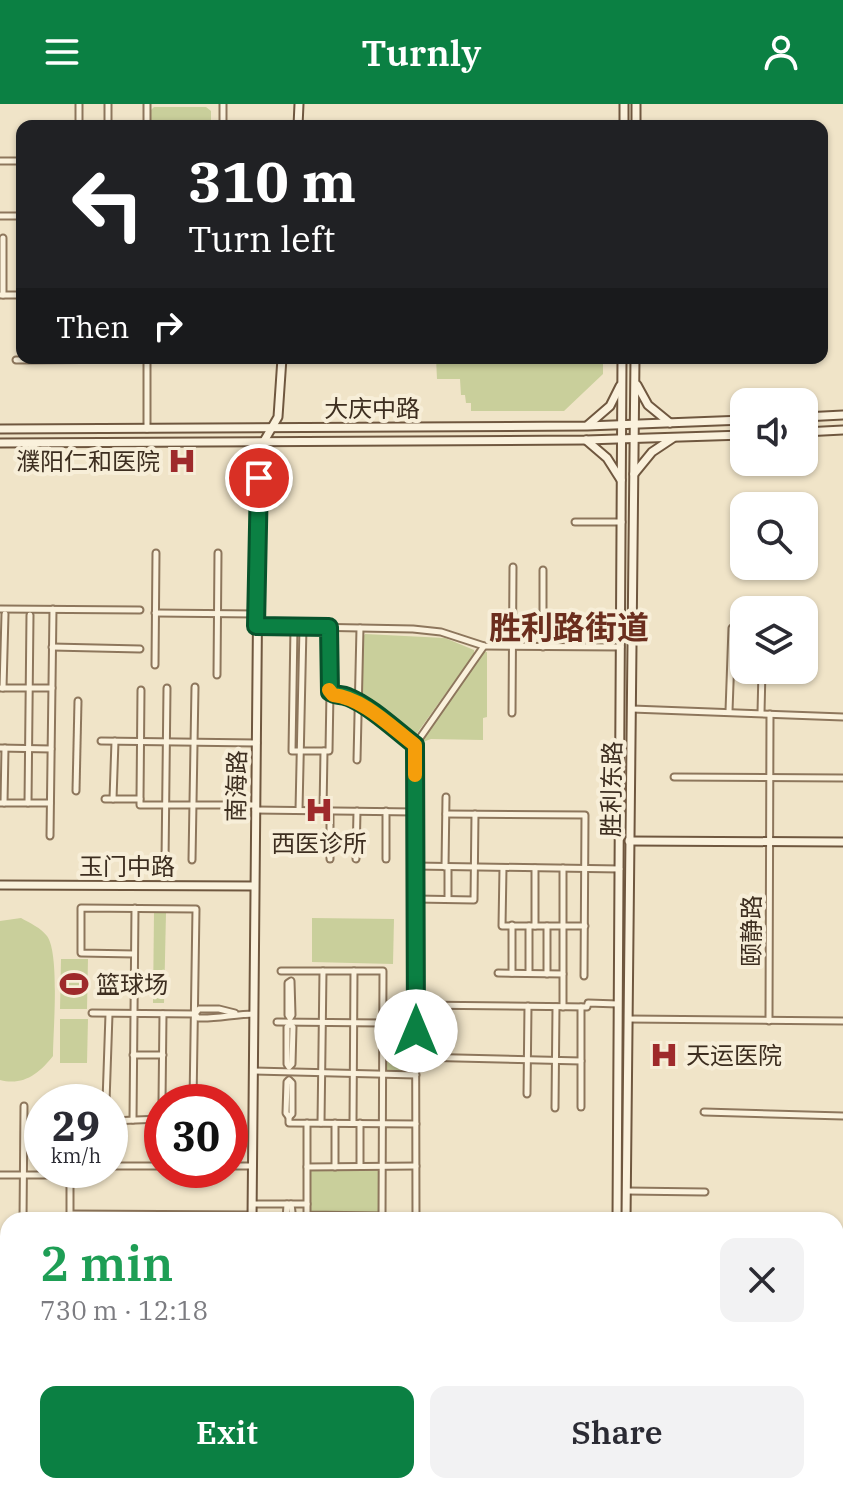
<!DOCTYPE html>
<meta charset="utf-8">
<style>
body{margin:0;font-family:"IBM Plex Serif","Noto Sans SC",serif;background:#f2f2f3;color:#2b2b33;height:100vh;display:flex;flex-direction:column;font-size:30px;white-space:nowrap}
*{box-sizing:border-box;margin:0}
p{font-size:26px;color:#7c7c81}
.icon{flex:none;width:44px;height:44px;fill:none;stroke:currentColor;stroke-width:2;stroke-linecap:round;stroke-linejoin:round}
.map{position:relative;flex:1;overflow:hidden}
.drawer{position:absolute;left:0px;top:1108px;width:844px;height:282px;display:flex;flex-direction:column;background:#fff;border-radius:24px 24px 0 0;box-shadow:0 2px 6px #0004}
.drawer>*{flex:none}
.banner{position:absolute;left:16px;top:16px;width:812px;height:244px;border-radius:16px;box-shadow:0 2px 6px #0004;background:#202124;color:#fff;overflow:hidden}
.fabs{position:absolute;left:730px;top:284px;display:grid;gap:16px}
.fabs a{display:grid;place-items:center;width:88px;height:88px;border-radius:16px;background:#fff;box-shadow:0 2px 6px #0004;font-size:40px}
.speed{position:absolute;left:24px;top:980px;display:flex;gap:16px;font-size:40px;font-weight:700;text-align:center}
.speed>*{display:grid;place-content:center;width:104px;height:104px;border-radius:50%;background:#fff;box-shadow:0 2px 6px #0004;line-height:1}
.speed small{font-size:20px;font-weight:400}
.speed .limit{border:12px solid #d22;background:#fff;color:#111}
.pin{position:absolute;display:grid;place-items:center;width:68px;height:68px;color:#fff;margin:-34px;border:4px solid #fff;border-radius:50%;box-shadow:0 2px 8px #0007}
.me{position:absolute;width:88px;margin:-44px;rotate:0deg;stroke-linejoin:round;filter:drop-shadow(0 0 6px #0008)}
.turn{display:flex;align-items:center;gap:28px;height:168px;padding:0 40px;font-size:36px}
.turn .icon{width:104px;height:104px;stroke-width:2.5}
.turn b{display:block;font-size:56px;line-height:68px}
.then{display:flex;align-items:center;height:76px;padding:0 40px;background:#0003;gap:16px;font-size:30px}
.round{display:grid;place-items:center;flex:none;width:84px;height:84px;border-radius:16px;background:#f2f2f3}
.summary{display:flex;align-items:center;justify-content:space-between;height:136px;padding:0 40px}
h1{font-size:48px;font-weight:600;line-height:60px;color:#1e9e55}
.primary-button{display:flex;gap:16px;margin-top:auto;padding:16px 40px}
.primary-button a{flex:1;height:92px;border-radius:16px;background:#0b8043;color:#fff;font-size:32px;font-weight:600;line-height:92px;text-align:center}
.primary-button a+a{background:#f2f2f3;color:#2b2b33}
header{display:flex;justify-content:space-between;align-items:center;height:104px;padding:0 40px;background:#0b8043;color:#fff;font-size:36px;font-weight:600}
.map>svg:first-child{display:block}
.green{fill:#c9cf9b}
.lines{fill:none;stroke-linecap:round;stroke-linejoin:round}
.street-casing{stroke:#8d765c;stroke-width:9}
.secondary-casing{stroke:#6f573f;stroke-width:11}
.primary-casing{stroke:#5b4430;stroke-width:12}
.street{stroke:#faf1dc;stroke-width:5}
.secondary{stroke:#faf1dc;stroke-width:7}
.primary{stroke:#f3d9a0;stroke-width:8}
.route-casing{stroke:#07532c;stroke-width:20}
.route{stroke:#0b8043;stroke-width:14}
.slow{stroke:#f59e0b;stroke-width:14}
.labels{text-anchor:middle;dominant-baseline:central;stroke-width:8;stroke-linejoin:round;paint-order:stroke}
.street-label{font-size:24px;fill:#3d2e20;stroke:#f7eed8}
.poi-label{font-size:24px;fill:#3d2e20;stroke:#f7eed8;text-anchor:start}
.district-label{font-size:32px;font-weight:bold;fill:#6b2e1e;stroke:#f7eed8}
</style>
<header><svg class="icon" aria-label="menu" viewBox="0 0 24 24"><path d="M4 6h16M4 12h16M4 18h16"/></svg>Turnly<svg class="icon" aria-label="person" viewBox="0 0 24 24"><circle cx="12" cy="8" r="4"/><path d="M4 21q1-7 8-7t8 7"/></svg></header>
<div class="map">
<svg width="843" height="1389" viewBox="0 0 843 1389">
<rect width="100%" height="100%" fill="#f0e4c8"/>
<g class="green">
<path d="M154 3H206L211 7V22H151V6Z"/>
<path d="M436 254H603V270L564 307H471V299H466L465 291H461L460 275H437Z"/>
<path d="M365 530 445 534 474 546V550L415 632 363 599V533Z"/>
<path d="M483 548H487V613L483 614V636L431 635 420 639Z"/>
<path d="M154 808 166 809 164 899H153Z"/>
<path d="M21 814C30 819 41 824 47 832 60 850 53 927 53 952 39 970 23 982 0 976V817Z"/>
<path d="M312 814 394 815 393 860 312 858Z"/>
<path d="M61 855H88L87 905H60Z"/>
<path d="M60 915H88L87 959H60Z"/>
<path d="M384 918 409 919V966H384Z"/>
<path d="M379 1064 380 1108 311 1109 310 1065Z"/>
</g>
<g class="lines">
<defs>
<g id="street">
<path d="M79 0V22"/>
<path d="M223 0V22"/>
<path d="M108 22V0"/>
<path d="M147 22V0"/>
<path d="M0 57H22"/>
<path d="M0 112H22"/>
<path d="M3 134V191"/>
<path d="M1 191H22"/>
<path d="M147 254V325"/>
<path d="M16 256 147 255"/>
<path d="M575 418H622"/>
<path d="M0 505 140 506"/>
<path d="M155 509 257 510"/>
<path d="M256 522 413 525 441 528 484 542 621 543"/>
<path d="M294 523 292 647H329L330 588"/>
<path d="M329 523 330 588 347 592 358 599 415 641"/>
<path d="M52 543 140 545"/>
<path d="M543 543V466"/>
<path d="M155 561 156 449"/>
<path d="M217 571 218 449"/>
<path d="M1 584H52"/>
<path d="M3 584 5 510"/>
<path d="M632 605 843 613"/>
<path d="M729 607 732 524"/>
<path d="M512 609 513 463"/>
<path d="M761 609 762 566"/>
<path d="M101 637 257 639"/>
<path d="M0 644 51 645"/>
<path d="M357 656 360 524"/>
<path d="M674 673 843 674"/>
<path d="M76 687 78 597"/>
<path d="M105 695H140V701H256"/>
<path d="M113 695 115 637"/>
<path d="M140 695 141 586"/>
<path d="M0 699H50"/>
<path d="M4 699 5 644"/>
<path d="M28 699 30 511"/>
<path d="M255 706 415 708"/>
<path d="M299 706 303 523"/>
<path d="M323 706 324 647"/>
<path d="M446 710 585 711 584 872"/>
<path d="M50 732 53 505"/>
<path d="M330 755V707"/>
<path d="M356 755 357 707"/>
<path d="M386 755V707"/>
<path d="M192 756 195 583"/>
<path d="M165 758 167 584"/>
<path d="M415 762 620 765"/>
<path d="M445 763 446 693"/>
<path d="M503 764 502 822H585"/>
<path d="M416 795 474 796 475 710"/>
<path d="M448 795V763"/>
<path d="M529 822V869"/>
<path d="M535 822V764"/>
<path d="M547 822V870"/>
<path d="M134 850 81 849V804L196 805 193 998"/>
<path d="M281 867H383L382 1116"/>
<path d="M498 869 563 870"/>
<path d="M512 869V821"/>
<path d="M291 877 292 911 290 914 288 911V879Z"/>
<path d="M416 901 587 903 588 899 618 900"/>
<path d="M563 903V764"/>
<path d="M92 909 195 910 198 914C217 915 235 910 254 910"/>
<path d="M195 910 199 905H219L235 909"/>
<path d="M628 915 843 917"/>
<path d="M769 917 770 610"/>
<path d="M277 918 383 919"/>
<path d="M290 920 293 923 292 960 289 963 287 960V923Z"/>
<path d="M133 951H163"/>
<path d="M416 953 581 957"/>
<path d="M253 967 416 971"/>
<path d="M289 976 292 979V1010L289 1013 286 1009 287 978Z"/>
<path d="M527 990 528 902"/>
<path d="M106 998 109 910"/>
<path d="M162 998 163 910"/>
<path d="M581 1003V903"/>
<path d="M555 1004 556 903"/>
<path d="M704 1008 843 1012"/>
<path d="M289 1013V1019L416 1020"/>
<path d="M133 1016 135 804"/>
<path d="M110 1017 162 1015"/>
<path d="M307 1019V1111L382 1112"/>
<path d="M321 1019 323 867"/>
<path d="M353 1019 354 867"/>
<path d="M110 1062H162"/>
<path d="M230 1062H253"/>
<path d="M360 1062V1019"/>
<path d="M307 1063 416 1062"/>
<path d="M335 1063V1019"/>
<path d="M0 1071H70"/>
<path d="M627 1087 705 1088"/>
<path d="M252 1100H307"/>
<path d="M291 1100 293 1116"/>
<path d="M70 1110 252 1111"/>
<path d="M23 1116 24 1002"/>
<path d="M70 1116V1066"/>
<path d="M286 1116 287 1100"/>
<path d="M416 1116 415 641 484 542"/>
<path d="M836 1303H843"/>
<path d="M836 1361H843"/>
<path d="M822 1389V1382"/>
</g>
<g id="secondary">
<path d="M298 22 299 0"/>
<path d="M624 22V0"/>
<path d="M636 22V0"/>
<path d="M637 281 648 301 670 319"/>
<path d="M804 313 843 311"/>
<path d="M588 321 610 302 620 282"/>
<path d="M0 325 587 322 744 316"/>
<path d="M804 328 843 326"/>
<path d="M586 336 607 354 621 376"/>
<path d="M0 339 586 336 744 331"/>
<path d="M634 370 652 348 673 334"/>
<path d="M629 737 843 738"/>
<path d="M0 781 254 782"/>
<path d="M252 1116 259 351 260 344 278 313 282 254"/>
<path d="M617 1116 622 254"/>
<path d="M626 1116 635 254"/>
<path d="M249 1389 250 1382"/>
<path d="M611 1389 612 1382"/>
<path d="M620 1389 621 1382"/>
</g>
<g id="primary">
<path d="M0 1206H8"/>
<path d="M836 1212H843"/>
<path d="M0 1215H8"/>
<path d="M836 1220H843"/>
</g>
</defs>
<use href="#street" class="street-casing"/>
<use href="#secondary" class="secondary-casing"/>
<use href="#primary" class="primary-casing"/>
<use href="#street" class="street"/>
<use href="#secondary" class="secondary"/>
<use href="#primary" class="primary"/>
</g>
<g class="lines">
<defs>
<path id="route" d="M259 374 256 522 329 523 330 588C336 592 341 590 348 593 369 601 397 627 415 641L416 927"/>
</defs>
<use href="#route" class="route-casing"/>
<use href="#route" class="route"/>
<path class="slow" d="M329 586 333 591C363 594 391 623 415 641V671"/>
</g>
<defs>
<symbol id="hospital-bare" viewBox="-9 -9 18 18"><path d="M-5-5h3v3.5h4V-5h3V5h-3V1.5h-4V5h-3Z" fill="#9e2a2b" stroke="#f7eed8" stroke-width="2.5" paint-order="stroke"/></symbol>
<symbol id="stadium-bare" viewBox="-9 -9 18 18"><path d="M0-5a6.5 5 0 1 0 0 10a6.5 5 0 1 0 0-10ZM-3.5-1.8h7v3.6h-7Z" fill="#9e2a2b" stroke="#f7eed8" stroke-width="2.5" paint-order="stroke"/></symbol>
</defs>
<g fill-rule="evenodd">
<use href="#hospital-bare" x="162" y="337" width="40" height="40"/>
<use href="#hospital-bare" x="299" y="686" width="40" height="40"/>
<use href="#stadium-bare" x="54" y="860" width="40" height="40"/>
<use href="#hospital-bare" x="644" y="931" width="40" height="40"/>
</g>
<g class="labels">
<g class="street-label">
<text x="372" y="304">大庆中路</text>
<text transform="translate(236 682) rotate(-89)">南海路</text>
<text transform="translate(611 685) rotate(-89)">胜利东路</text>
<text x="127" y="762">玉门中路</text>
<text transform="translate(751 827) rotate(-90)">颐静路</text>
</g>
<g class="poi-label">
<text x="160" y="357" text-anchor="end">濮阳仁和医院</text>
<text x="319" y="739" text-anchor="middle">西医诊所</text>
<text x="96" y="880">篮球场</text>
<text x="686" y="951">天运医院</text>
</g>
<g class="district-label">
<text x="569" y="523">胜利路街道</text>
</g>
</g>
</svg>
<div class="fabs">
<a><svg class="icon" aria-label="sound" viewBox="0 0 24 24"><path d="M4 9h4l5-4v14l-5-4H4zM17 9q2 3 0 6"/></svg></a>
<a><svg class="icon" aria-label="search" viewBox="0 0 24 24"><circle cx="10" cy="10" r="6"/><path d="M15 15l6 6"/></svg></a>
<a><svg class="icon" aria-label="layers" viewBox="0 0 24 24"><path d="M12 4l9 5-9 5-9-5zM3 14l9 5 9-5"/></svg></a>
</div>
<div class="speed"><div>29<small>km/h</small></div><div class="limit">30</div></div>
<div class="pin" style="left:259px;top:374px;background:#d93025"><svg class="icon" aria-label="arrive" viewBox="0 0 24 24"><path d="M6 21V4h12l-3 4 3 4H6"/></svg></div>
<svg class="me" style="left:416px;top:927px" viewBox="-20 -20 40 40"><circle r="19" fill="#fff"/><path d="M0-13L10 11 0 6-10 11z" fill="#0b8043"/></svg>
<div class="banner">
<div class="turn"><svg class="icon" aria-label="left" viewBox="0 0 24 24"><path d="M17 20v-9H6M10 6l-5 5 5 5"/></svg><div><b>310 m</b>Turn left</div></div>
<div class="then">Then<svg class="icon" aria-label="right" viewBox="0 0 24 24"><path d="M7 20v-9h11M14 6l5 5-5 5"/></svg></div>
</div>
<section class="drawer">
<div class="summary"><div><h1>2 min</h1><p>730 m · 12:18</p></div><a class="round"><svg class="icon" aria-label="close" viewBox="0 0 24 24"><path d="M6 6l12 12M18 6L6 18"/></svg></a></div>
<div class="primary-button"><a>Exit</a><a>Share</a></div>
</section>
</div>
